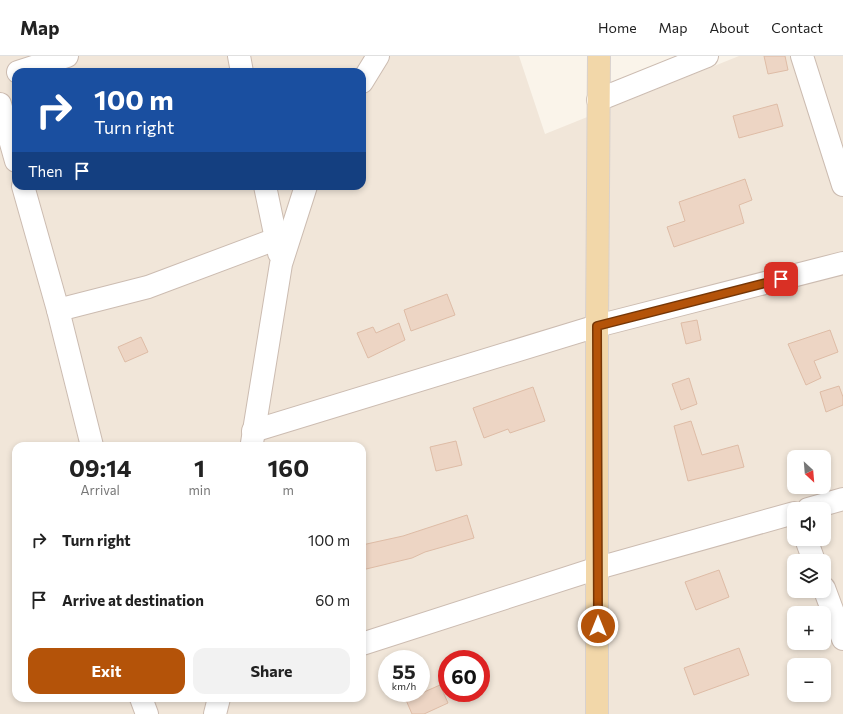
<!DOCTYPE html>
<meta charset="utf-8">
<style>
body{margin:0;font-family:Commissioner,sans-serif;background:#f2f2f2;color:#222;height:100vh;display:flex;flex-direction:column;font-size:15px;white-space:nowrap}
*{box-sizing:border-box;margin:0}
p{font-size:13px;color:#767676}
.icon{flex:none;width:22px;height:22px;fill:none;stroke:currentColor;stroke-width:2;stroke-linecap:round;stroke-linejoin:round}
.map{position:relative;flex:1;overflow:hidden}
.panel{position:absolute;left:12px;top:386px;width:354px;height:260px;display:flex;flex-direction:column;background:#fff;border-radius:12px;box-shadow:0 2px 6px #0003}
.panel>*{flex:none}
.top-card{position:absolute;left:12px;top:12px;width:354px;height:122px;border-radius:12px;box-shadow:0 2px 6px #0003;background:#1a4fa0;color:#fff;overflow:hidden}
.needle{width:26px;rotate:154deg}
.controls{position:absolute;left:787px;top:394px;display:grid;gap:8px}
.controls a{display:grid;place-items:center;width:44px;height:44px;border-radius:8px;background:#fff;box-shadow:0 2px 6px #0003;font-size:20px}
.speed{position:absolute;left:378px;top:594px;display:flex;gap:8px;font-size:20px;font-weight:700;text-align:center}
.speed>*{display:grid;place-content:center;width:52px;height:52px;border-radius:50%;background:#fff;box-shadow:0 2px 6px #0003;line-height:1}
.speed small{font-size:10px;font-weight:400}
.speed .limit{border:6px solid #d22;background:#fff;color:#111}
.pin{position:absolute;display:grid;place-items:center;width:34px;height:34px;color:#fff;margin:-17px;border-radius:8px;box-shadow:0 2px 6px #0006}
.me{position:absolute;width:44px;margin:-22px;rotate:0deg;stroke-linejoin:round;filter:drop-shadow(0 0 3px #0008)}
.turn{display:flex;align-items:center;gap:14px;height:84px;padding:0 16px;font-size:18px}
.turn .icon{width:52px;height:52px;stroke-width:2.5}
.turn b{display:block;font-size:28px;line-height:34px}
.then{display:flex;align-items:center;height:38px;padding:0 16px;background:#0003;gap:8px;font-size:15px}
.eta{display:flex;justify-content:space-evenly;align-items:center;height:68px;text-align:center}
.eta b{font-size:24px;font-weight:700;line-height:28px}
.button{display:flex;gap:8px;margin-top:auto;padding:8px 16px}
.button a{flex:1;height:46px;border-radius:12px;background:#b45309;color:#fff;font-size:16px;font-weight:700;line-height:46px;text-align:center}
.button a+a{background:#f2f2f2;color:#222}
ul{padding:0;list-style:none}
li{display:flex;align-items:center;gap:12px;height:60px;padding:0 16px}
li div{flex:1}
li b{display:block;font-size:15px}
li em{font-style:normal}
header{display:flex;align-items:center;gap:24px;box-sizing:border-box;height:56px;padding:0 20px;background:#fff;border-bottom:1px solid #e0e0e0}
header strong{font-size:19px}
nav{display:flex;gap:22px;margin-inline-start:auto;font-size:14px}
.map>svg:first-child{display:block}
.residential{fill:#f1e6d9;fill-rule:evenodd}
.building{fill:#edd5c4;stroke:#debca6}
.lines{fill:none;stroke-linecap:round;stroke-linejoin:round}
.minor-casing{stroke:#ccbcb1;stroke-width:24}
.major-casing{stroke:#d8d1ce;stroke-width:24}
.minor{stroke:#fff;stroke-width:22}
.major{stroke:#f2d7a9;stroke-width:22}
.route-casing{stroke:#753606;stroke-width:10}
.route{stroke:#b45309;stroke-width:7}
</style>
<header>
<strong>Map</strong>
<nav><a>Home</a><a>Map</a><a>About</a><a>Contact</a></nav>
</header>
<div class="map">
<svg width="843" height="658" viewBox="0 0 843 658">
<rect width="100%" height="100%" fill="#faf4ea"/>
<path class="residential" d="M0 0H519L545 78 739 0H843V658H0ZM16 16H362V130H16ZM16 390H362V642H16ZM794 401H824V431H794ZM794 453H824V483H794ZM794 505H824V535H794ZM794 557H824V587H794ZM387 603H421V637H387ZM447 603H481V637H447ZM794 609H824V639H794Z"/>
<g class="building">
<path d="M764 0H785L788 14 768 18Z"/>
<path d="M777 48 783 70 739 82 733 60Z"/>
<path d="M745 123 752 144 739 149 744 167 674 191 667 171 685 165 679 146Z"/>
<path d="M447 238 455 259 411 275 404 254Z"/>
<path d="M697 264 701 284 686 288 681 267Z"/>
<path d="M399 267 405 284 368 302 357 277 373 271 376 277Z"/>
<path d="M830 274 838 296 814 305 821 322 806 329 788 288Z"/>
<path d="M141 281 148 296 125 306 118 291Z"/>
<path d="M689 322 697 348 681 354 672 328Z"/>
<path d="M839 330 843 341V349L826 356 820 336Z"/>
<path d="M533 331 545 365 510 377 508 373 484 382 473 352Z"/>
<path d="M691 365 702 399 738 389 744 411 688 425 674 370Z"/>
<path d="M456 385 462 409 436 415 430 391Z"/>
<path d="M467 459 474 482 425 496 412 502 362 514V489L403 480Z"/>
<path d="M719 514 729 541 696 554 685 526Z"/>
<path d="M739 592 749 619 694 639 684 612Z"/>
<path d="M440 629 448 647 424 658H412L406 644Z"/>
</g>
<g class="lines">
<defs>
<g id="minor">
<path d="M239 0 242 16"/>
<path d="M802 0 843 129"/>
<path d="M18 16 67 0"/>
<path d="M362 26 378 0"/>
<path d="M598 44 707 0"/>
<path d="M0 48 16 105"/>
<path d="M23 130 58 254 92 390"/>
<path d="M265 130 279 197"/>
<path d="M58 254 148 231 276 183"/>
<path d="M253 375 597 270 843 207"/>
<path d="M252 387 281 208 306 130"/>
<path d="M808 453 843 443"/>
<path d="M806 483 814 505"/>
<path d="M824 532 843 583"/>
<path d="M362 588 598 512 794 457"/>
<path d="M141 642 147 658"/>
<path d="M215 658 219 642"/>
</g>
<path id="major" d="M597 658V270L599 0"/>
</defs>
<use href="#minor" class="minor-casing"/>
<use href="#major" class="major-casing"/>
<use href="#minor" class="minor"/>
<use href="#major" class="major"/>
</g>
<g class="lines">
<defs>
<path id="route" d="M598 570 597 270 781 223"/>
</defs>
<use href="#route" class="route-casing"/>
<use href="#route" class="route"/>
</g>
</svg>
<div class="controls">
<a><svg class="needle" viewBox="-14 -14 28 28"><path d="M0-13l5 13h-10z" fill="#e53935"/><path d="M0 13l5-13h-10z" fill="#767676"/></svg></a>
<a><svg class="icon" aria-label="sound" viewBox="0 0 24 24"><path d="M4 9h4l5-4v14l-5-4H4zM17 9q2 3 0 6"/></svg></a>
<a><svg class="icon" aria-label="layers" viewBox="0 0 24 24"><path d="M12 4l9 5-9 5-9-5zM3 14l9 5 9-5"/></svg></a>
<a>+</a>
<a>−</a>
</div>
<div class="speed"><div>55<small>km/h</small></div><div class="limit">60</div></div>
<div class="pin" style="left:781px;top:223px;background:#d93025"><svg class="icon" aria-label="arrive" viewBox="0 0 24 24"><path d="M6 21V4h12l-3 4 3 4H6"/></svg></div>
<svg class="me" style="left:598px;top:570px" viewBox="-20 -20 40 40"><circle r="17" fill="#b45309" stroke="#fff" stroke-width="3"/><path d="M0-11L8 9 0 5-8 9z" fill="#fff"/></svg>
<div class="top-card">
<div class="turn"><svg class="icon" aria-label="right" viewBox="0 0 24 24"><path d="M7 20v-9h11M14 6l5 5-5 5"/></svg><div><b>100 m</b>Turn right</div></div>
<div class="then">Then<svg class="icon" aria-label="arrive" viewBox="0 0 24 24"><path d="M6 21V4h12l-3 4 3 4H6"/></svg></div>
</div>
<section class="panel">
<div class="eta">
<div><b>09:14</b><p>Arrival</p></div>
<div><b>1</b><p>min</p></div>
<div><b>160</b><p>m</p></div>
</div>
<ul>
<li><svg class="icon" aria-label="right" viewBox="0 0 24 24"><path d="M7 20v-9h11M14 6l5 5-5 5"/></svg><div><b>Turn right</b></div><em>100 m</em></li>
<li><svg class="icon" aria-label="arrive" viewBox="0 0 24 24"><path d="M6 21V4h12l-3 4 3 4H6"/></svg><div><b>Arrive at destination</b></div><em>60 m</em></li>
</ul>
<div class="button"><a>Exit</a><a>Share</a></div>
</section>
</div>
